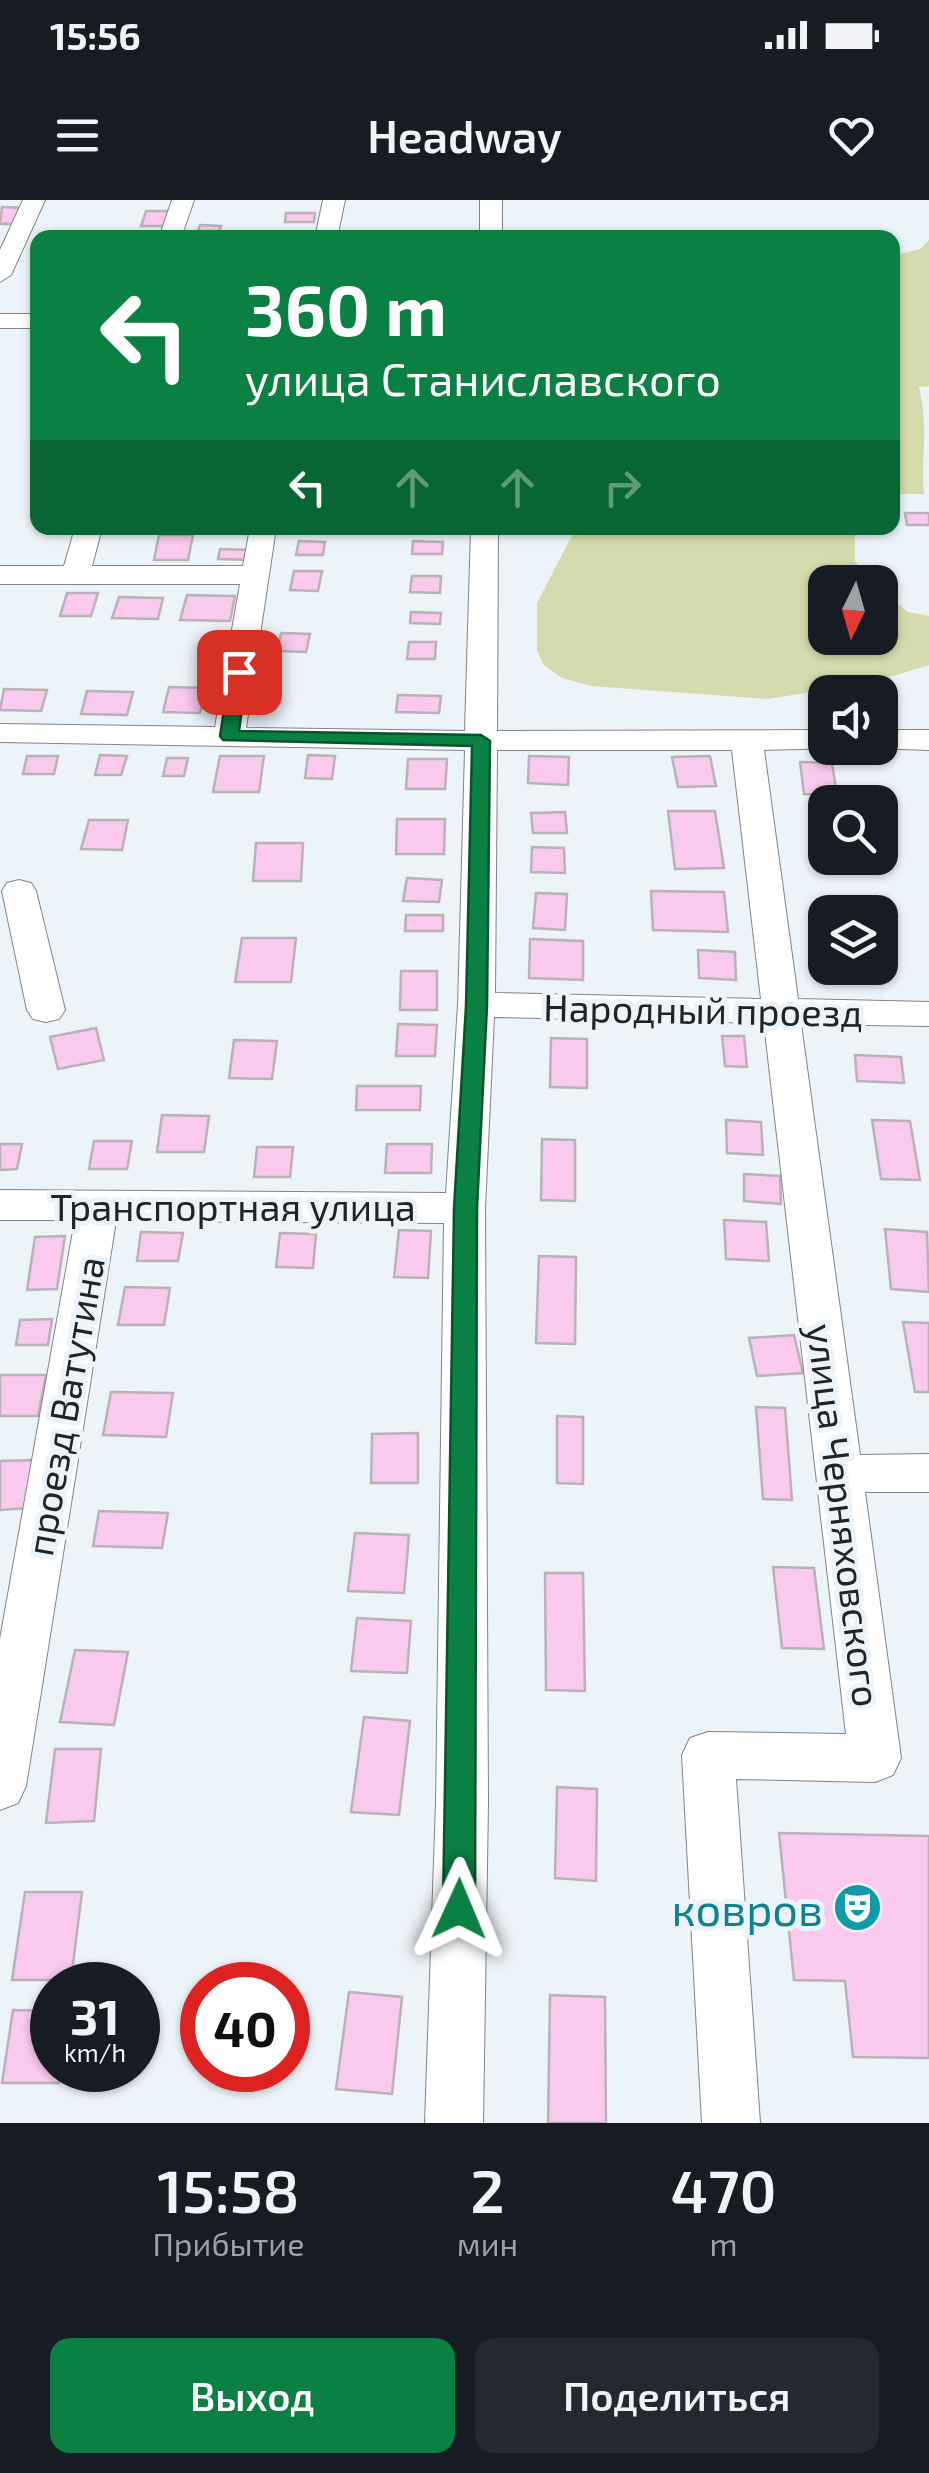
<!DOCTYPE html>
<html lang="ru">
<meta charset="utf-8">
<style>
body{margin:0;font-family:"Exo 2",sans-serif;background:#242831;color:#f1f3f6;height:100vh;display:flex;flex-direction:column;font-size:38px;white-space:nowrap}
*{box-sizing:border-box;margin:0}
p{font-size:32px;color:#9ea1a6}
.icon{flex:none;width:55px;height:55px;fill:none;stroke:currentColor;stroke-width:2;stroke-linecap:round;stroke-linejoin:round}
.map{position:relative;height:1923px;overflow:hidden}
.details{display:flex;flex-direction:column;background:#171b24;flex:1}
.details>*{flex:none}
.banner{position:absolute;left:30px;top:30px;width:870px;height:305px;border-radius:20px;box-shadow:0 2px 8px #0004;background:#0b8043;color:#fff;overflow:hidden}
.needle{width:65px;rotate:185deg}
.buttons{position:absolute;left:808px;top:365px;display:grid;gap:20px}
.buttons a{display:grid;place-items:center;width:90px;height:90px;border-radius:20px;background:#171b24;box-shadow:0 2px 8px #0004;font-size:50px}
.speed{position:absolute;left:30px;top:1762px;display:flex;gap:20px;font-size:50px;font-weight:700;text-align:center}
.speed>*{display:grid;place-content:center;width:130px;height:130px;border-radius:50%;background:#171b24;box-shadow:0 2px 8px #0004;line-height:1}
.speed small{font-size:25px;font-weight:400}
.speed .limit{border:15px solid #d22;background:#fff;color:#111}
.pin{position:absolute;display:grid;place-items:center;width:85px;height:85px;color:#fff;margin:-42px;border-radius:20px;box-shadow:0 5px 15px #0006}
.me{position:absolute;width:110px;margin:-55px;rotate:1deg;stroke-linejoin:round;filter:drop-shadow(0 0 8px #0008)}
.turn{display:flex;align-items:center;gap:35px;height:210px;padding:0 50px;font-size:45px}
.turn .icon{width:130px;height:130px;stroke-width:2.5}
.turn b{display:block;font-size:70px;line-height:85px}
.lanes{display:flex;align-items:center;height:95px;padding:0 50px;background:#0003;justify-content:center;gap:50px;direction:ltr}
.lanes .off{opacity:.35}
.eta{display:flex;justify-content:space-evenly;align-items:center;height:170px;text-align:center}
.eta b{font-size:60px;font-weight:600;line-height:70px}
.button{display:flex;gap:20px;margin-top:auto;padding:20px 50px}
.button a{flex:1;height:115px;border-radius:20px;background:#0b8043;color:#fff;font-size:40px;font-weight:600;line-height:115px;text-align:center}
.button a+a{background:#242831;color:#f1f3f6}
.status{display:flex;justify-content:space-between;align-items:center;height:70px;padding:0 50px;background:#171b24;direction:ltr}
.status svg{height:28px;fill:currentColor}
header{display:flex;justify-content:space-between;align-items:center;height:130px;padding:0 50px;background:#171b24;font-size:45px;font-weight:600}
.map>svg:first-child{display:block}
.green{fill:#d5dbac}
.building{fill:#f9c9ee;stroke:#b9b2b7;stroke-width:2.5}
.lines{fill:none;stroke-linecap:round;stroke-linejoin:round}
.minor-casing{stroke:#7f858b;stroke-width:2}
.minor{fill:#fff;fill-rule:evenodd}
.route{fill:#0b8043;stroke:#07532c;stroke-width:2.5}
.labels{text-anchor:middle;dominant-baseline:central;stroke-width:10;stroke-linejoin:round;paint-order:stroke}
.street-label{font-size:38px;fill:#212426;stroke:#ecf3f9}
.near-culture-label{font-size:45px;fill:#0d838f;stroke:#ecf3f9;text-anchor:end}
</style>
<div class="status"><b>15:56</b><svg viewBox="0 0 49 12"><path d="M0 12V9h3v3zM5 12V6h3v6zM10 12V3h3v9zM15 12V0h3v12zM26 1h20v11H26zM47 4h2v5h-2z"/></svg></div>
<header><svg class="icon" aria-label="menu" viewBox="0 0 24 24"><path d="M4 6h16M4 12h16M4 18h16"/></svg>Headway<svg class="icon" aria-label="heart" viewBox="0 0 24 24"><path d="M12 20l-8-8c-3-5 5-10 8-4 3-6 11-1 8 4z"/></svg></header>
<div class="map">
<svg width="929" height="1923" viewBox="0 0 929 1923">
<rect width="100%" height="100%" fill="#ecf3f9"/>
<g class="green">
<path d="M929 40V186L919 187C929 231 921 250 924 294H892L893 56 920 49Z"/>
<path d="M576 328H855V361L872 382H825V438H880V389L908 412 929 416V465L873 482 768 499 591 486 562 478 544 465 537 451V403Z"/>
</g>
<g class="building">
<path d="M2 7 24 8 16 24H0Z"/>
<path d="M146 11H172L167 26H141Z"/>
<path d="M286 13H315L314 22H285Z"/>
<path d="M200 25 221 26 217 38H196Z"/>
<path d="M905 313H929V325H907Z"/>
<path d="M159 335H193L188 360H154Z"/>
<path d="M299 341 325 342 323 355H296Z"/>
<path d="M413 341 443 342 442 354H412Z"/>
<path d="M220 349 254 350 251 360 218 359Z"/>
<path d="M294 371H322L318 391 290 390Z"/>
<path d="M412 376H441L440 393 410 392Z"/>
<path d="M67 393H98L91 416H60Z"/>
<path d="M187 395 235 396 230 421 180 420Z"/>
<path d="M119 397 163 398 158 419 112 418Z"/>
<path d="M411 412 441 413 440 424 410 423Z"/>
<path d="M281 433 310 434 306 452 277 451Z"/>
<path d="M409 442H436L435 459H407Z"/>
<path d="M169 487 206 488 200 513 163 512Z"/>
<path d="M4 489 47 490 41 511 0 510Z"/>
<path d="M87 491 133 492 127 515 81 514Z"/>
<path d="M398 495 441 496 439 513 396 512Z"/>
<path d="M100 555 127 556 121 575H95Z"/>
<path d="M308 555 335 556 332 579 305 578Z"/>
<path d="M27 556H58L54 574H23Z"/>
<path d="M220 556H264L259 592H213Z"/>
<path d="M529 556 569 557 568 585 528 583Z"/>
<path d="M710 556 716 586 678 587 672 557Z"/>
<path d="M167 558H188L184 576H163Z"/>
<path d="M408 559H447L445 589H406Z"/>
<path d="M800 562 832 563 837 595 804 594Z"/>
<path d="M668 611H715L724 668 675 669Z"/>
<path d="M565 612 567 633H533L531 613Z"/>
<path d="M397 619H445L444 654H396Z"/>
<path d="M89 620H128L122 650 81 649Z"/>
<path d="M256 643H303L301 681H253Z"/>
<path d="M532 647 564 648 565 673 531 672Z"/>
<path d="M407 678 442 680 439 702 403 701Z"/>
<path d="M651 691 724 692 728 732 653 730Z"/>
<path d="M536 693 567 694 565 730 533 728Z"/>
<path d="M406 715H443V731H405Z"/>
<path d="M242 738H296L291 782H235Z"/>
<path d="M530 739 583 741V780L529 778Z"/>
<path d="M698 750 735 752 736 780 699 778Z"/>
<path d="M401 771H437V810H400Z"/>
<path d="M398 824 437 825 435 856H396Z"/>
<path d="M96 828 104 860 58 869 50 837Z"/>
<path d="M722 836H744L747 867 725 866Z"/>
<path d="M551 838 587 839V888L550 887Z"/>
<path d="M234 840 277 841 272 879 229 878Z"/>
<path d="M855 855 901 857 904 883 857 881Z"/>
<path d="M357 886H421L420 910H356Z"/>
<path d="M162 915 209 916 204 952H157Z"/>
<path d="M726 920 761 922 763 955 727 953Z"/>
<path d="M872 920 910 921 920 980 881 979Z"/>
<path d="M542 939 575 940V1001L541 1000Z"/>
<path d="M94 941H132L127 969H89Z"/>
<path d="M0 944H22L17 969 0 970Z"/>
<path d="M387 944H432L431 973H385Z"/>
<path d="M257 947H293L290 977H254Z"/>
<path d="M744 974 780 976 781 1004 744 1001Z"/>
<path d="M724 1020 766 1022 769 1061 726 1059Z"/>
<path d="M885 1029 927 1032 929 1092 891 1089Z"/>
<path d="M399 1030 431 1031 428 1078 394 1077Z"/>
<path d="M141 1032 183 1033 178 1061H137Z"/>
<path d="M280 1033 316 1034 313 1068 276 1067Z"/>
<path d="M65 1036 57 1089 27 1090 35 1037Z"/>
<path d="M539 1056 576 1057 575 1144 536 1143Z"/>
<path d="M125 1087 170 1088 164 1125H118Z"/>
<path d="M52 1119 48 1145H16L20 1120Z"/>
<path d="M903 1122 929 1123V1192H915Z"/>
<path d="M794 1135 803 1173 757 1176 749 1138Z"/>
<path d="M0 1175H46L38 1216H0Z"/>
<path d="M111 1192 173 1193 166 1237 103 1235Z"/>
<path d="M756 1207 785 1208 792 1300 763 1299Z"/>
<path d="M557 1216 583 1217V1284L557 1283Z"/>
<path d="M418 1233V1283H371L372 1234Z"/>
<path d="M35 1260 28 1308 0 1310V1261Z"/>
<path d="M99 1311 168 1313 162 1348 93 1346Z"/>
<path d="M355 1333 409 1335 404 1393 348 1391Z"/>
<path d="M773 1367 814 1368 824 1449 782 1448Z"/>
<path d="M545 1373H583L585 1491 546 1490Z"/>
<path d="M357 1418 411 1421 407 1473 351 1471Z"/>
<path d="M75 1450 128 1452 114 1525 60 1522Z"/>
<path d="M364 1517 410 1521 399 1615 351 1612Z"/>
<path d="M55 1549H101L94 1621 46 1623Z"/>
<path d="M557 1587 597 1589 596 1681 555 1678Z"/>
<path d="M779 1633 929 1636V1858L853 1857 845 1781 794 1780Z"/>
<path d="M25 1692H82L71 1780H12Z"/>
<path d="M349 1792 402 1797 392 1894 336 1889Z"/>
<path d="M550 1795 605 1797 606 1923H548Z"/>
<path d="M13 1810 52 1811V1870H61L59 1883H2Z"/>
</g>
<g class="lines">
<defs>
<g id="minor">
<path d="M23 0H45L11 75 0 82V50Z"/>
<path d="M172 0H194L181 38H159Z"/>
<path d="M323 0H345L337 38H315Z"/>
<rect x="480" y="0" width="22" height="38"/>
<rect x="0" y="114" width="38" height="14"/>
<path d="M75 328H102L92 366H243L250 328H276L246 528 465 531 471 328H498L497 531 825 530V548H833L764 550 798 799 929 802V826L801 824 860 1255 929 1254V1292H865L901 1558 893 1575 875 1582 736 1579 760 1923H702L682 1555 690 1538 708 1532 846 1534 764 823 494 817 485 1008 488 1602 483 1923H425L436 1602 444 1023 116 1021 26 1586 18 1603 0 1610V1439L75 1020H0V990L446 993 458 805 465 550 0 542V524L215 527 240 384H0V366H64ZM497 550H732L761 799 495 793Z"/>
<path d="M880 530H929V550L872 548H880Z"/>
<path d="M19 680 31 683 36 691 65 810 59 819 46 822 33 819 27 810 2 691 7 683Z"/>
</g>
</defs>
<use href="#minor" class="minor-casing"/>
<use href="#minor" class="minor"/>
</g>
<path class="route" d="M239 467 247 472 239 531 481 535 490 541 487 806 477 1008 475 1709 470 1720 459 1724 448 1720 443 1709 454 1008 466 806 472 546 223 540 220 536 230 472Z"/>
<defs>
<symbol id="theatre-disc" viewBox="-11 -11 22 22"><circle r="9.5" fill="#0f9aa8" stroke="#ecf3f9"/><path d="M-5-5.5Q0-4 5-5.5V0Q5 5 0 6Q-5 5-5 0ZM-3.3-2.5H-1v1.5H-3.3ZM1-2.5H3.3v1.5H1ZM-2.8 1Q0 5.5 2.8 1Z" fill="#fff"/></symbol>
</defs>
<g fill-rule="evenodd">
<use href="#theatre-disc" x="830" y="1680" width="55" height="55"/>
</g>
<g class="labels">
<g class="street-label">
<text transform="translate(703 809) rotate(1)">Народный проезд</text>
<text x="233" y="1006">Транспортная улица</text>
<text transform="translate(64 1206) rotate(-80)">проезд Ватутина</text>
<text transform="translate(845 1315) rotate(83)">улица Черняховского</text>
</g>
<g class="near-culture-label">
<text x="823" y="1708">ковров</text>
</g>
</g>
</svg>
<div class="buttons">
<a><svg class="needle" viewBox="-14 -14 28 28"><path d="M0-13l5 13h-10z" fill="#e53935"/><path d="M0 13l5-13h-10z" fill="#9ea1a6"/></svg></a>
<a><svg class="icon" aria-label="sound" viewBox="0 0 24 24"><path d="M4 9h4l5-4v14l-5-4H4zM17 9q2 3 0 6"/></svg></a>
<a><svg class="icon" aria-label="search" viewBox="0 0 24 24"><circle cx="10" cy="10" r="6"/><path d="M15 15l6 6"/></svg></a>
<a><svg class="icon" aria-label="layers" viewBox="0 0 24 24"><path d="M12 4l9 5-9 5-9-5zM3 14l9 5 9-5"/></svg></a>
</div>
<div class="speed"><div>31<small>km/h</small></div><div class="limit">40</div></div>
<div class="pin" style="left:239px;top:472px;background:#d93025"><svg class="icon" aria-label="arrive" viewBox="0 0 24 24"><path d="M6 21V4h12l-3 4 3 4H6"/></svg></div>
<svg class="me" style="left:459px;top:1709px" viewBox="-20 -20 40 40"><path d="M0-17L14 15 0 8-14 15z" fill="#0b8043" stroke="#fff" stroke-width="4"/></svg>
<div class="banner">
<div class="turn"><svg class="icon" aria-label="left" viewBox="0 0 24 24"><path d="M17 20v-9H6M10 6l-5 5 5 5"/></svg><div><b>360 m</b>улица Станиславского</div></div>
<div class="lanes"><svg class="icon" aria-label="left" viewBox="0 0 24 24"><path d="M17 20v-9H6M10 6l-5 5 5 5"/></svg><svg class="icon off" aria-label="ahead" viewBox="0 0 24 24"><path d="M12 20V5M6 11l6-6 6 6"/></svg><svg class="icon off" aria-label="ahead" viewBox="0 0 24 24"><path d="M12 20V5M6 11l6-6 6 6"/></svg><svg class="icon off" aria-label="right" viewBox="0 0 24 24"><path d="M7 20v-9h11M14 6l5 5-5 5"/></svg></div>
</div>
</div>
<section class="details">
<div class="eta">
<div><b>15:58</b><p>Прибытие</p></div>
<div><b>2</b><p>мин</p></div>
<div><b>470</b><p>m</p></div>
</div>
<div class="button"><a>Выход</a><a>Поделиться</a></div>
</section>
